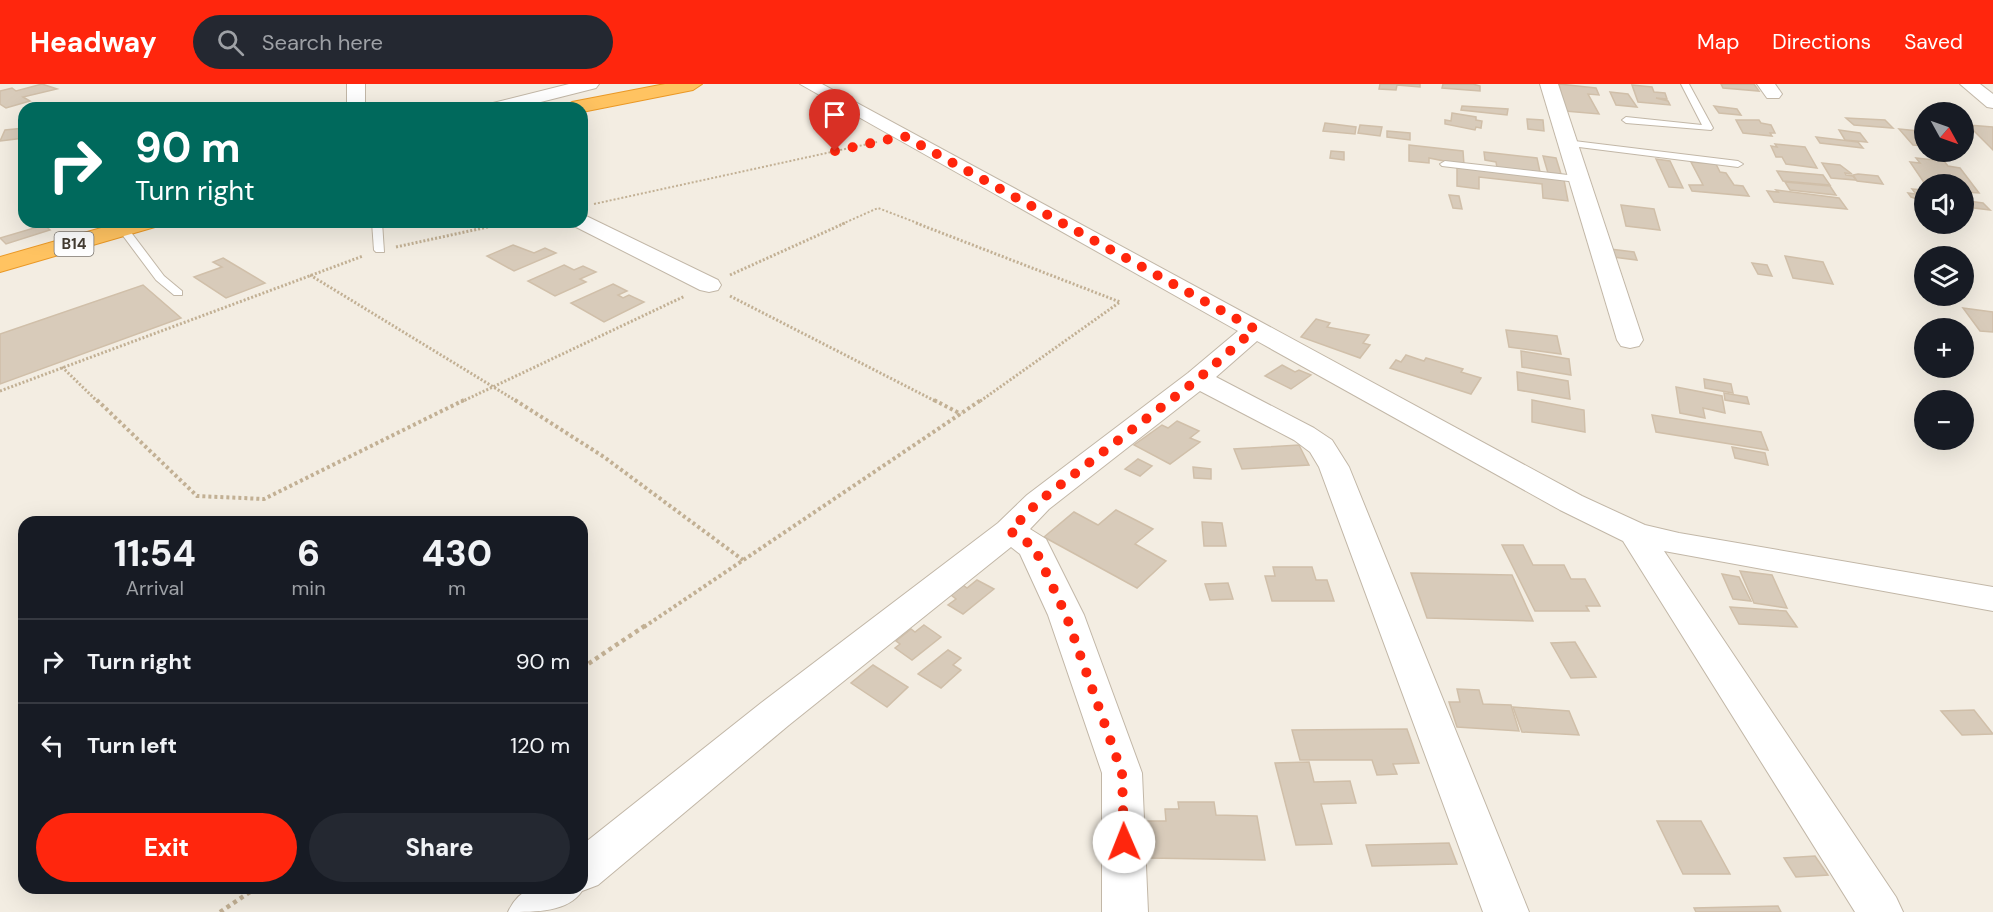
<!DOCTYPE html>
<meta charset="utf-8">
<style>
body{margin:0;font-family:"DM Sans",sans-serif;background:#242831;color:#f1f3f6;height:100vh;display:flex;flex-direction:column;font-size:22px;white-space:nowrap}
*{box-sizing:border-box;margin:0}
p{font-size:20px;color:#9ea1a6}
.icon{flex:none;width:33px;height:33px;fill:none;stroke:currentColor;stroke-width:2;stroke-linecap:round;stroke-linejoin:round}
.map{position:relative;flex:1;overflow:hidden}
.panel{position:absolute;left:18px;top:432px;width:570px;height:378px;display:flex;flex-direction:column;background:#171b24;border-radius:18px;box-shadow:0 6px 24px #0002}
.panel>*{flex:none}
.hud{position:absolute;left:18px;top:18px;width:570px;height:126px;border-radius:18px;box-shadow:0 6px 24px #0002;background:#00695c;color:#fff;overflow:hidden}
.needle{width:39px;rotate:130deg}
.tools{position:absolute;left:1914px;top:18px;display:grid;gap:12px}
.tools a{display:grid;place-items:center;width:60px;height:60px;border-radius:50%;background:#171b24;box-shadow:0 6px 24px #0002;font-size:30px}
.pin{position:absolute;display:grid;place-items:center;width:51px;height:51px;color:#fff;margin:-62px -26px;border-radius:50% 50% 50% 0;rotate:-45deg;box-shadow:0 0 6px #0007}
.pin .icon{rotate:45deg}
.me{position:absolute;width:66px;margin:-33px;rotate:359deg;stroke-linejoin:round;filter:drop-shadow(0 0 4px #0008)}
.turn{display:flex;align-items:center;gap:21px;height:126px;padding:0 18px;font-size:27px}
.turn .icon{width:78px;height:78px;stroke-width:2.5}
.turn b{display:block;font-size:42px;line-height:51px}
.eta{display:flex;justify-content:space-evenly;align-items:center;height:102px;text-align:center}
.eta b{font-size:36px;font-weight:800;line-height:42px}
.primary-button{display:flex;gap:12px;margin-top:auto;padding:12px 18px}
.primary-button a{flex:1;height:69px;border-radius:36px;background:#ff260d;color:#fff;font-size:24px;font-weight:800;line-height:69px;text-align:center}
.primary-button a+a{background:#242831;color:#f1f3f6}
ul{padding:0;list-style:none}
li{display:flex;align-items:center;gap:18px;height:84px;padding:0 18px;border-top:2px solid #363941}
li div{flex:1}
li b{display:block;font-size:22px}
li em{font-style:normal}
header{display:flex;align-items:center;gap:36px;box-sizing:border-box;height:84px;padding:0 30px;background:#ff260d;color:#fff}
header strong{font-size:28px}
nav{display:flex;gap:33px;margin-inline-start:auto;font-size:21px}
.search{width:420px;height:54px;background:#242831;display:flex;align-items:center;gap:15px;box-sizing:border-box;padding:0 21px;border-radius:33px;color:#9ea1a6;font-size:22px}
.map>svg:first-child{display:block}
.building{fill:#d8cbba;stroke:#d0bfa9;stroke-width:1.5}
.lines{fill:none;stroke-linecap:round;stroke-linejoin:round}
.lane-casing{stroke:#c2b7a7;stroke-width:2}
.street-casing{stroke:#c2b7a7;stroke-width:2}
.highway-casing{stroke:#ea9825;stroke-width:2}
.path-far3{stroke:#c2b094;stroke-width:2;stroke-dasharray:2 2;stroke-linecap:butt}
.path-far2{stroke:#c2b094;stroke-width:3;stroke-dasharray:2 2;stroke-linecap:butt}
.path-far1{stroke:#c2b094;stroke-width:4;stroke-dasharray:3 3;stroke-linecap:butt}
.path{stroke:#c2b094;stroke-width:4.5;stroke-dasharray:4 4;stroke-linecap:butt}
.lane{fill:#fff;fill-rule:evenodd}
.street{fill:#fff;fill-rule:evenodd}
.highway{fill:#ffc361;fill-rule:evenodd}
.route{stroke:#ff260d;stroke-width:10;stroke-dasharray:0 18}
.labels{text-anchor:middle;dominant-baseline:central;stroke-width:6;stroke-linejoin:round;paint-order:stroke}
.shield{fill:#fff;stroke:#7d7770;stroke-width:1.5}
.shield-label{font-size:15px;font-weight:bold;fill:#453d32}
</style>
<header>
<strong>Headway</strong>
<div class="search"><svg class="icon" aria-label="search" viewBox="0 0 24 24"><circle cx="10" cy="10" r="6"/><path d="M15 15l6 6"/></svg>Search here</div>
<nav><a>Map</a><a>Directions</a><a>Saved</a></nav>
</header>
<div class="map">
<svg width="1993" height="828" viewBox="0 0 1993 828">
<rect width="100%" height="100%" fill="#f3ede2"/>
<g class="building">
<path d="M42 0 57 5 23 13 30 17 6 24 0 20V7L12 4 16 7Z"/>
<path d="M1380 0H1420V3L1397 1 1396 6 1379 5Z"/>
<path d="M1443 0H1473L1480 2V7L1442 4Z"/>
<path d="M1559 0 1596 4 1599 11 1588 10 1599 30 1565 27Z"/>
<path d="M1721 0H1754L1759 7 1723 4Z"/>
<path d="M1632 1 1652 3 1654 8 1665 9 1667 15 1656 14 1668 17 1670 21 1638 18Z"/>
<path d="M1610 8 1628 10 1637 23 1616 21Z"/>
<path d="M1462 22 1508 25 1507 31 1461 26Z"/>
<path d="M1714 22 1737 25 1741 31 1719 29Z"/>
<path d="M1452 29 1476 33V36L1482 37 1481 44 1476 43 1475 46 1445 40V36L1451 37Z"/>
<path d="M1846 34 1885 36 1893 44 1854 41Z"/>
<path d="M1527 35 1543 36 1544 47 1528 45Z"/>
<path d="M1736 36H1759L1761 39 1771 41 1775 49H1770L1772 52 1743 49Z"/>
<path d="M1325 39 1356 43 1355 50 1323 47Z"/>
<path d="M1360 41 1382 43 1380 52 1358 49Z"/>
<path d="M1968 41 1993 43V66Z"/>
<path d="M24 44V54L0 57 5 46Z"/>
<path d="M1899 45 1919 47 1924 51V62L1913 61Z"/>
<path d="M1839 46 1860 49 1867 58 1845 56Z"/>
<path d="M1387 47 1410 49V56L1387 53Z"/>
<path d="M1816 53 1858 58 1863 64 1820 59Z"/>
<path d="M1775 60 1805 63 1817 84 1786 80 1782 73H1776L1771 62 1777 63Z"/>
<path d="M1409 61 1463 67 1464 81 1429 74V79L1409 77Z"/>
<path d="M1331 67 1344 68V76L1330 74Z"/>
<path d="M1484 68 1537 74 1540 88 1497 84 1496 78 1485 76Z"/>
<path d="M1543 72 1556 74 1561 90 1548 89Z"/>
<path d="M1916 74 1944 77 1948 82 1960 84 1979 109 1964 108V100H1925L1910 78 1920 79Z"/>
<path d="M1656 75 1670 77 1683 104 1669 103Z"/>
<path d="M1691 78 1716 80 1720 88 1726 89 1734 101 1743 102 1749 112 1692 107 1689 101H1703Z"/>
<path d="M1822 79 1840 81 1852 90 1845 89 1846 91 1853 92 1856 96 1831 94Z"/>
<path d="M1457 83 1564 96 1568 117 1543 114 1542 100 1479 93V105L1457 102Z"/>
<path d="M1777 87 1823 91 1830 101 1783 97Z"/>
<path d="M1858 90 1878 92 1883 100 1857 97 1853 91Z"/>
<path d="M1785 98 1830 102 1836 111 1790 106Z"/>
<path d="M1912 105 1924 106V117L1911 113 1908 109 1916 110Z"/>
<path d="M1776 106 1839 114 1847 125 1774 118 1767 107 1778 108Z"/>
<path d="M1449 111 1459 112 1462 125 1453 124Z"/>
<path d="M1968 117 1983 119 1990 126 1974 124Z"/>
<path d="M1621 121 1654 125 1660 146 1626 142Z"/>
<path d="M44 141 50 146 6 160 0 154Z"/>
<path d="M513 161 534 169 545 164 556 169 514 187 487 172Z"/>
<path d="M1610 165 1634 168 1637 176 1613 173Z"/>
<path d="M1785 172 1823 178 1833 200 1793 194Z"/>
<path d="M223 174 265 199 226 214 194 193 222 183 213 178Z"/>
<path d="M1752 179 1767 181 1772 192 1758 190Z"/>
<path d="M564 181 574 186 583 182 596 188 580 195 586 198 555 212 528 197Z"/>
<path d="M613 200 627 207 618 211 623 214 629 211 644 218 604 238 571 219Z"/>
<path d="M143 201 181 234 0 300V250Z"/>
<path d="M1963 224 1993 228V248L1980 247Z"/>
<path d="M1316 235 1330 239 1327 243 1369 251 1363 259 1370 261 1360 274 1301 253Z"/>
<path d="M1506 246 1557 252 1561 270 1509 263Z"/>
<path d="M1521 267 1569 275 1571 291 1522 283Z"/>
<path d="M1406 271 1424 277 1426 274 1463 285 1461 288 1481 294 1471 310 1390 284 1396 276 1401 278Z"/>
<path d="M1282 281 1295 288 1299 286 1311 291 1291 305 1265 292Z"/>
<path d="M1517 288 1568 297 1570 315 1518 306Z"/>
<path d="M1704 295 1731 300 1733 309 1705 304Z"/>
<path d="M1676 303 1722 312 1725 329 1703 324 1705 334 1680 329Z"/>
<path d="M1724 309 1747 313 1749 320 1725 316Z"/>
<path d="M1532 316 1584 326 1585 348 1532 338Z"/>
<path d="M1652 331 1761 348 1768 366 1656 348Z"/>
<path d="M1177 337 1199 347 1190 354 1200 358 1170 380 1134 361 1162 341 1168 344Z"/>
<path d="M1299 361 1309 381 1242 385 1234 365Z"/>
<path d="M1732 363 1765 369 1768 381 1735 374Z"/>
<path d="M1138 375 1152 382 1140 392 1125 385Z"/>
<path d="M1193 383 1211 385V395L1194 394Z"/>
<path d="M1116 426 1153 445 1135 460 1166 477 1137 504 1044 453 1074 428 1098 441Z"/>
<path d="M1202 438 1222 439 1226 462H1204Z"/>
<path d="M1502 461H1523L1533 481H1564L1571 495H1585L1600 522H1586L1589 527H1535Z"/>
<path d="M1273 483H1312L1316 496H1327L1334 517H1272L1265 492H1275Z"/>
<path d="M1740 487 1772 491 1787 524 1754 519Z"/>
<path d="M1411 489 1512 491 1533 537 1427 534Z"/>
<path d="M1722 490 1739 493 1751 517 1733 515Z"/>
<path d="M977 496 994 505 963 530 948 521 956 515 951 511 963 501 967 504Z"/>
<path d="M1228 499 1233 515 1210 516 1205 500Z"/>
<path d="M1730 523 1786 527 1797 543 1739 540Z"/>
<path d="M924 541 941 553 912 576 895 564 900 560 896 557 911 545 915 548Z"/>
<path d="M1575 558 1596 593 1571 594 1551 559Z"/>
<path d="M948 566 961 574 953 581 961 586 941 604 918 590Z"/>
<path d="M873 581 908 603 887 623 851 599Z"/>
<path d="M1457 605 1479 606 1483 620 1511 621 1519 647 1457 643 1449 618H1460Z"/>
<path d="M1513 623 1569 627 1579 651 1522 648Z"/>
<path d="M1974 626 1993 650 1962 651 1941 627Z"/>
<path d="M1407 645 1419 679 1393 680 1397 690 1377 691 1372 676H1300L1292 646Z"/>
<path d="M1309 678 1314 698 1350 697 1356 719 1321 720 1332 760 1296 761 1275 679Z"/>
<path d="M1178 718H1214L1216 731 1257 732 1265 776 1149 774 1146 737H1166L1165 725H1179Z"/>
<path d="M1657 737H1701L1730 790H1683Z"/>
<path d="M1449 759 1457 780 1372 782 1366 761Z"/>
<path d="M1815 772 1828 791 1796 793 1784 774Z"/>
<path d="M1778 822 1781 828H1696L1694 824Z"/>
</g>
<g class="lines">
<defs>
<g id="lane">
<path d="M1681 0H1689L1713 44 1711 46 1626 39 1622 36 1626 33 1702 41Z"/>
<path d="M1566 56 1738 77 1743 80 1738 83 1563 61 1561 59Z"/>
<path d="M1445 77 1577 92 1582 95 1577 98 1442 82 1440 80Z"/>
<path d="M372 138H382L384 168H376L374 166Z"/>
<path d="M119 143H127L164 192 182 207V211H174L156 196 118 145Z"/>
</g>
<g id="street">
<rect x="347" y="0" width="18" height="24"/>
<path d="M569 0H599L596 4 517 24H486L489 20Z"/>
<path d="M800 0H822L1582 412 1645 441 1679 449 1993 503V527L1664 467 1896 813 1903 828H1855L1623 457 1560 426 1257 257 1216 293 1314 344 1332 356 1349 383 1529 828H1483L1319 383 1310 368 1294 356 1200 307 1049 425 1030 445 1046 455 1084 531 1142 689 1148 828H1102V689L1048 531 1020 470 1011 463 789 641 598 801 582 807C568 828 537 828 508 828 524 794 549 804 582 804V761L761 619 998 439 1027 411 1188 289 1238 247Z"/>
<path d="M1540 0H1558L1643 256 1639 262 1630 264 1621 262 1617 256Z"/>
<path d="M1757 0H1775L1782 10 1779 14H1767Z"/>
<path d="M1960 0H1980L1993 10V24L1987 23Z"/>
<path d="M582 130 718 196 721 201 718 206 709 208 700 206 574 142 572 138H582Z"/>
</g>
<g id="highway">
<path d="M665 0H702L693 6 582 28V24H562L572 18Z"/>
<path d="M122 138H159L155 143 0 188V173Z"/>
</g>
</defs>
<use href="#lane" class="lane-casing"/>
<use href="#street" class="street-casing"/>
<use href="#highway" class="highway-casing"/>
<g class="path-far3">
<path d="M594 120 877 58"/>
<path d="M499 140 510 138"/>
<path d="M842 140 878 124 920 140"/>
</g>
<g class="path-far2">
<path d="M916 139 1120 218 979 318"/>
<path d="M396 163 506 139"/>
<path d="M310 191 518 318"/>
<path d="M730 191 845 139"/>
<path d="M730 212 937 318"/>
<path d="M62 283 98 318"/>
<path d="M0 307 363 172"/>
<path d="M461 318 685 212"/>
</g>
<g class="path-far1">
<path d="M97 316 197 412 264 415 464 316"/>
<path d="M515 316 604 373 743 476"/>
<path d="M934 316 961 330"/>
<path d="M644 543 981 316"/>
</g>
<g class="path">
<path d="M582 584 646 541"/>
<path d="M220 828 256 804"/>
</g>
<use href="#lane" class="lane"/>
<use href="#street" class="street"/>
<use href="#highway" class="highway"/>
</g>
<g class="lines">
<path class="route" d="M835 67 904 52 1255 245 1198 295 1038 418 1010 447 1034 463 1066 531 1122 689 1124 758"/>
</g>
<g class="labels">
<rect class="shield" x="54.5" y="148" width="39" height="24" rx="4.5"/>
<g class="shield-label">
<text x="74" y="160">B14</text>
</g>
</g>
</svg>
<div class="tools">
<a><svg class="needle" viewBox="-14 -14 28 28"><path d="M0-13l5 13h-10z" fill="#e53935"/><path d="M0 13l5-13h-10z" fill="#9ea1a6"/></svg></a>
<a><svg class="icon" aria-label="sound" viewBox="0 0 24 24"><path d="M4 9h4l5-4v14l-5-4H4zM17 9q2 3 0 6"/></svg></a>
<a><svg class="icon" aria-label="layers" viewBox="0 0 24 24"><path d="M12 4l9 5-9 5-9-5zM3 14l9 5 9-5"/></svg></a>
<a>+</a>
<a>−</a>
</div>
<div class="pin" style="left:835px;top:67px;background:#d93025"><svg class="icon" aria-label="arrive" viewBox="0 0 24 24"><path d="M6 21V4h12l-3 4 3 4H6"/></svg></div>
<svg class="me" style="left:1124px;top:758px" viewBox="-20 -20 40 40"><circle r="19" fill="#fff"/><path d="M0-13L10 11 0 6-10 11z" fill="#ff260d"/></svg>
<div class="hud">
<div class="turn"><svg class="icon" aria-label="right" viewBox="0 0 24 24"><path d="M7 20v-9h11M14 6l5 5-5 5"/></svg><div><b>90 m</b>Turn right</div></div>
</div>
<section class="panel">
<div class="eta">
<div><b>11:54</b><p>Arrival</p></div>
<div><b>6</b><p>min</p></div>
<div><b>430</b><p>m</p></div>
</div>
<ul>
<li><svg class="icon" aria-label="right" viewBox="0 0 24 24"><path d="M7 20v-9h11M14 6l5 5-5 5"/></svg><div><b>Turn right</b></div><em>90 m</em></li>
<li><svg class="icon" aria-label="left" viewBox="0 0 24 24"><path d="M17 20v-9H6M10 6l-5 5 5 5"/></svg><div><b>Turn left</b></div><em>120 m</em></li>
</ul>
<div class="primary-button"><a>Exit</a><a>Share</a></div>
</section>
</div>
